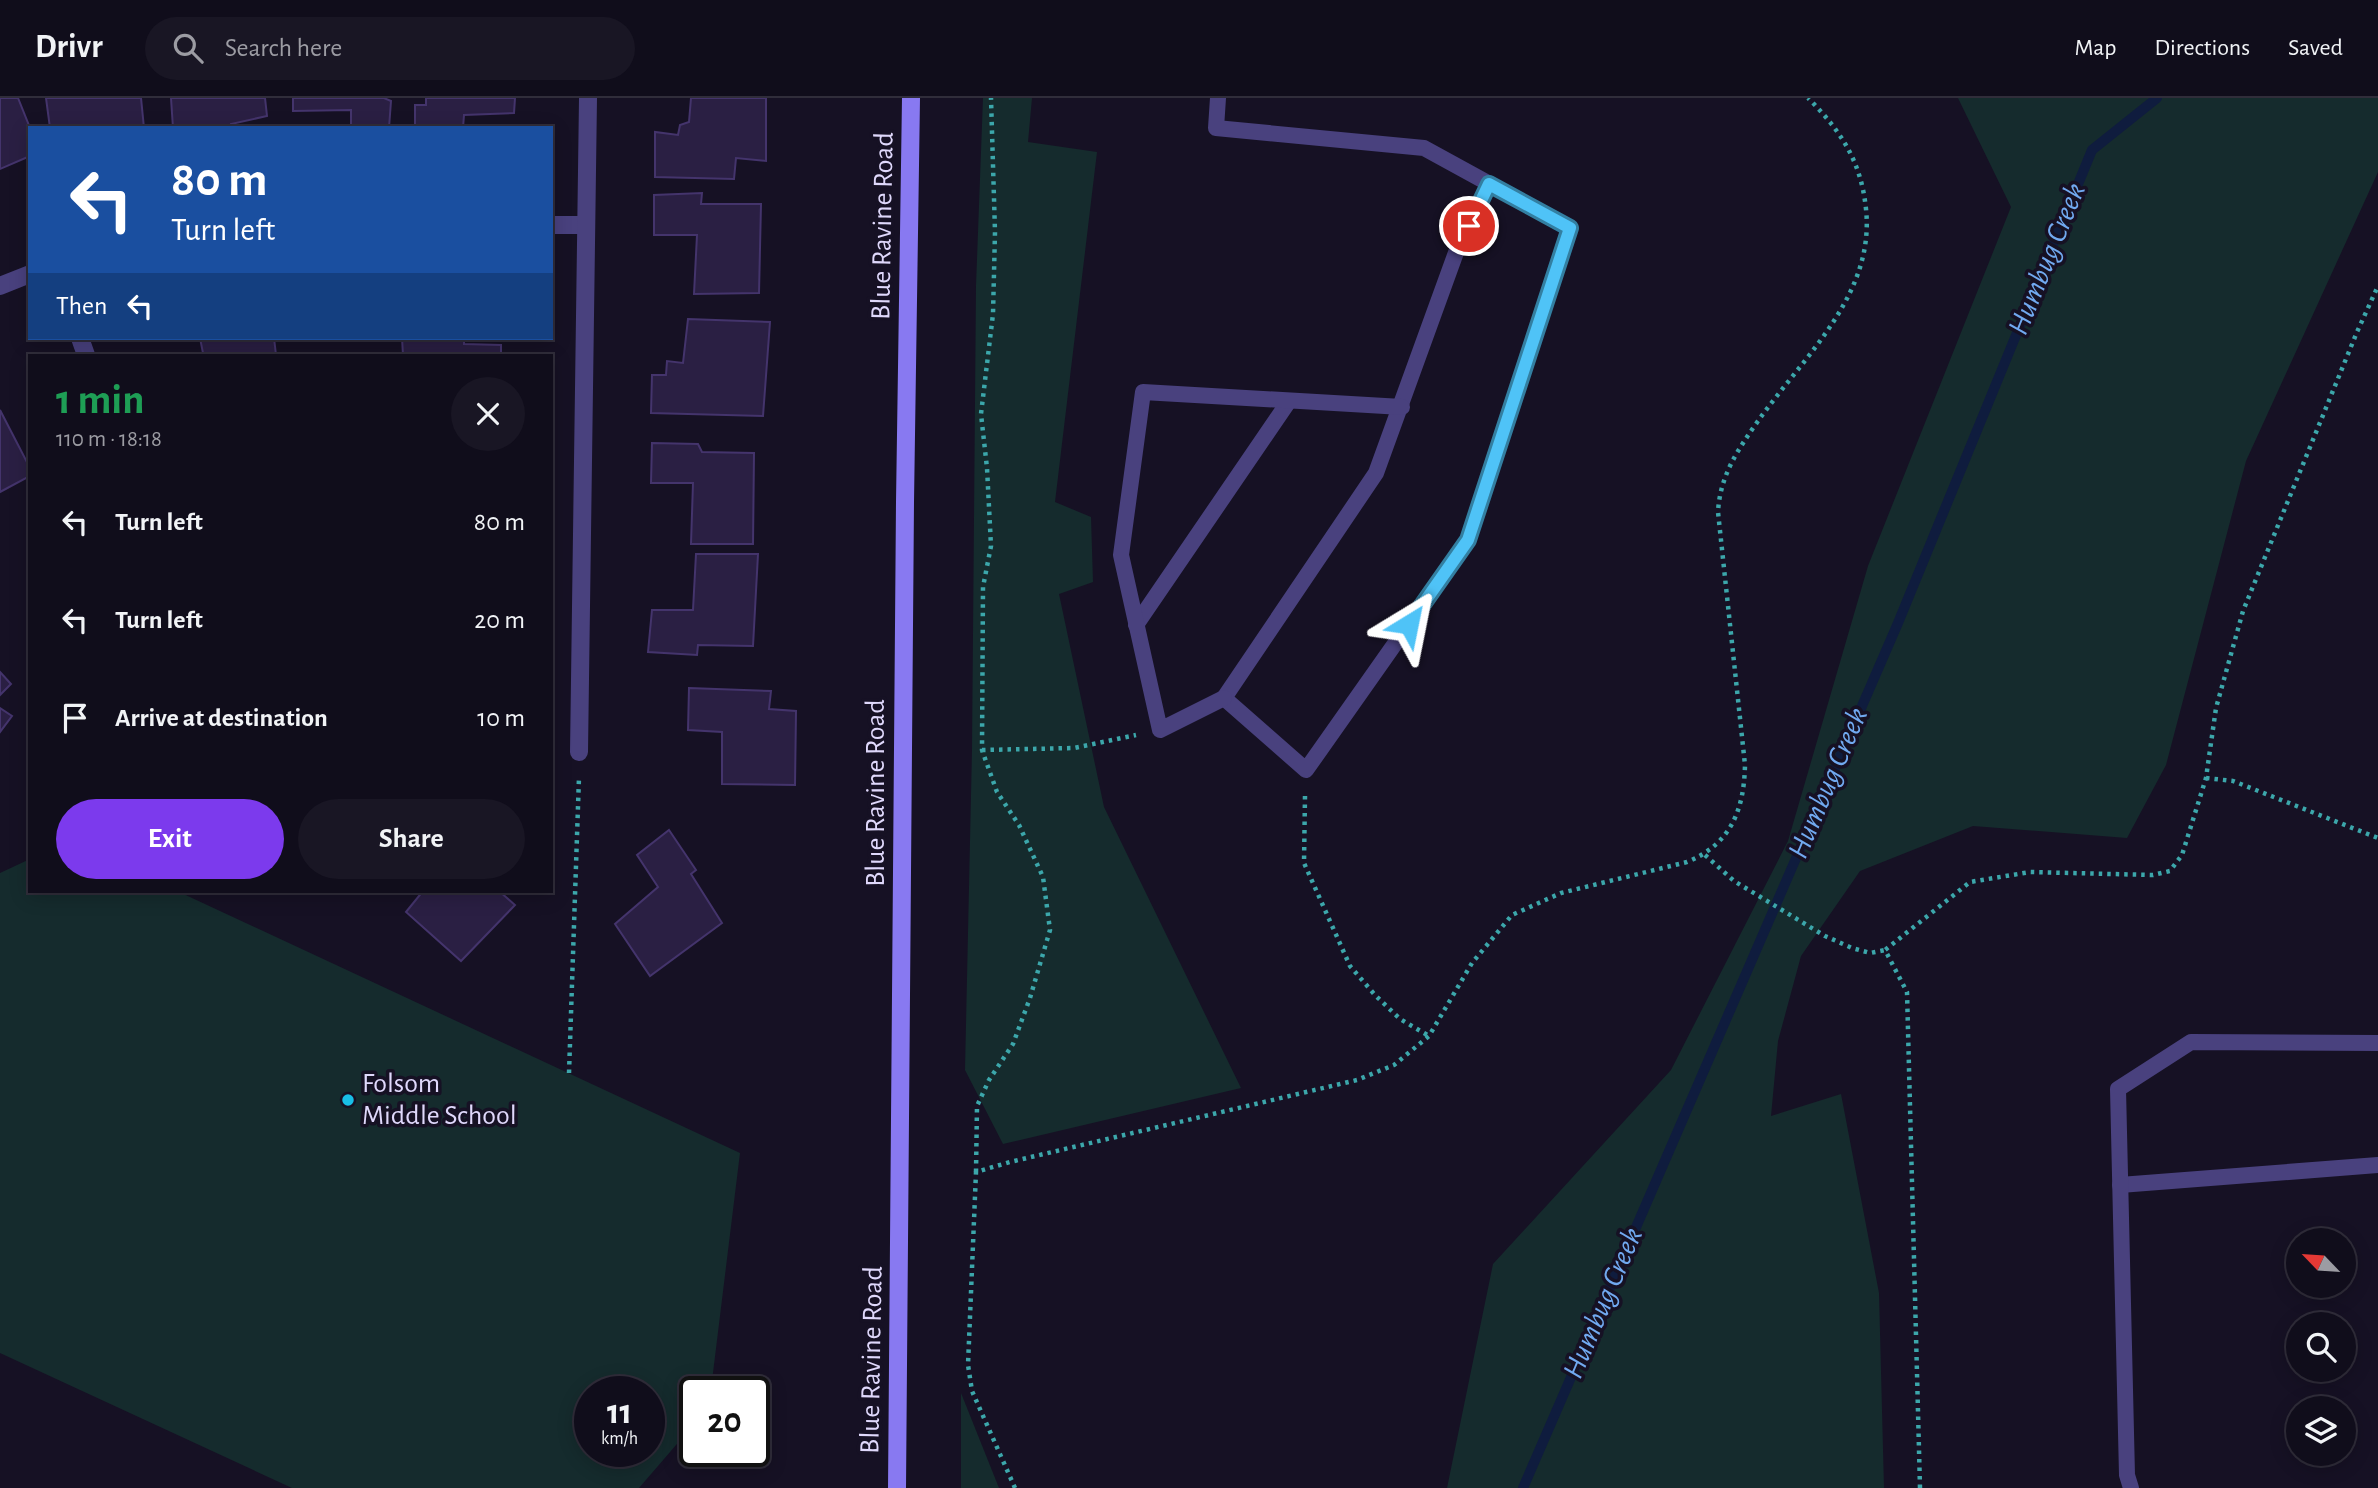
<!DOCTYPE html>
<meta charset="utf-8">
<style>
body{margin:0;font-family:"Alegreya Sans",sans-serif;background:#191624;color:#f1f3f6;height:100vh;display:flex;flex-direction:column;font-size:26px;white-space:nowrap}
*{box-sizing:border-box;margin:0}
p{font-size:23px;color:#9c9ca3}
.icon{flex:none;width:38px;height:38px;fill:none;stroke:currentColor;stroke-width:2;stroke-linecap:round;stroke-linejoin:round}
.map{position:relative;flex:1;overflow:hidden}
.details{position:absolute;left:28px;top:256px;width:525px;height:539px;display:flex;flex-direction:column;background:#100d1b;border-radius:0px;box-shadow:0 4px 18px #0003,0 0 0 2px #302d3a}
.details>*{flex:none}
.top-card{position:absolute;left:28px;top:28px;width:525px;height:214px;border-radius:0px;box-shadow:0 4px 18px #0003,0 0 0 2px #302d3a;background:#1a4fa0;color:#fff;overflow:hidden}
.needle{width:46px;rotate:295deg}
.buttons{position:absolute;left:2286px;top:1130px;display:grid;gap:14px}
.buttons a{display:grid;place-items:center;width:70px;height:70px;border-radius:50%;background:#100d1b;box-shadow:0 4px 18px #0003,0 0 0 2px #302d3a;font-size:35px}
.speed{position:absolute;left:574px;top:1278px;display:flex;gap:14px;font-size:35px;font-weight:700;text-align:center}
.speed>*{display:grid;place-content:center;width:91px;height:91px;border-radius:50%;background:#100d1b;box-shadow:0 4px 18px #0003,0 0 0 2px #302d3a;line-height:1}
.speed small{font-size:18px;font-weight:400}
.speed .limit{border:4px solid #111;border-radius:10px;background:#fff;color:#111}
.pin{position:absolute;display:grid;place-items:center;width:60px;height:60px;color:#fff;margin:-30px;border:4px solid #fff;border-radius:50%;box-shadow:0 2px 7px #0007}
.me{position:absolute;width:77px;margin:-38px;rotate:35deg;stroke-linejoin:round;filter:drop-shadow(0 0 5px #0008)}
.turn{display:flex;align-items:center;gap:24px;height:147px;padding:0 28px;font-size:32px}
.turn .icon{width:91px;height:91px;stroke-width:2.5}
.turn b{display:block;font-size:49px;line-height:60px}
.then{display:flex;align-items:center;height:66px;padding:0 28px;background:#0003;gap:14px;font-size:26px}
.round{display:grid;place-items:center;flex:none;width:74px;height:74px;border-radius:37px;background:#191624}
.summary{display:flex;align-items:center;justify-content:space-between;height:119px;padding:0 28px}
h1{font-size:42px;font-weight:600;line-height:52px;color:#1e9e55}
.action{display:flex;gap:14px;margin-top:auto;padding:14px 28px}
.action a{flex:1;height:80px;border-radius:42px;background:#7c3aed;color:#fff;font-size:28px;font-weight:600;line-height:80px;text-align:center}
.action a+a{background:#191624;color:#f1f3f6}
ul{padding:0;list-style:none}
li{display:flex;align-items:center;gap:21px;height:98px;padding:0 28px}
li div{flex:1}
li b{display:block;font-size:26px}
li em{font-style:normal}
header{display:flex;align-items:center;gap:42px;box-sizing:border-box;height:98px;padding:0 35px;background:#100d1b;border-bottom:2px solid #302d3a}
header strong{font-size:33px}
nav{display:flex;gap:38px;margin-inline-start:auto;font-size:24px}
.search{width:490px;height:63px;background:#191624;display:flex;align-items:center;gap:18px;box-sizing:border-box;padding:0 24px;border-radius:38px;color:#9c9ca3;font-size:26px}
.map>svg:first-child{display:block}
.green{fill:#152b2d;fill-rule:evenodd}
.lines{fill:none;stroke-linecap:round;stroke-linejoin:round}
.stream{stroke:#0f1c3e;stroke-width:10}
.building{fill:#2a1f43;stroke:#44346c;stroke-width:2}
.path{stroke:#3ca7ab;stroke-width:4.5;stroke-dasharray:3.5 5;stroke-linecap:butt}
.service{stroke:#49417e;stroke-width:16}
.minor{stroke:#49417e;stroke-width:18}
.secondary{stroke:#8879f1;stroke-width:18}
.route-casing{stroke:#337fa1;stroke-width:18}
.route{stroke:#4fc3f7;stroke-width:12}
.poi-dot{fill:#18bee6;stroke:#161124;stroke-width:2.5}
.labels{text-anchor:middle;dominant-baseline:central;stroke-width:7;stroke-linejoin:round;paint-order:stroke}
.street-label{font-size:28px;fill:#dfd8fb;stroke:#161124}
.poi-label{font-size:28px;fill:#dfd8fb;stroke:#161124;text-anchor:start}
.water-label{font-size:30px;font-style:italic;fill:#71a9f0;stroke:#161124}
</style>
<header>
<strong>Drivr</strong>
<div class="search"><svg class="icon" aria-label="search" viewBox="0 0 24 24"><circle cx="10" cy="10" r="6"/><path d="M15 15l6 6"/></svg>Search here</div>
<nav><a>Map</a><a>Directions</a><a>Saved</a></nav>
</header>
<div class="map">
<svg width="2378" height="1390" viewBox="0 0 2378 1390">
<rect width="100%" height="100%" fill="#161124"/>
<g class="green">
<path d="M983 0H1032L1028 44 1097 54 1055 404 1091 419 1093 484 1059 496 1104 709 1241 990 1003 1046 965 972 972 652 976 188Z"/>
<path d="M1958 0H2378V74L2246 363 2166 667 2127 740 1973 728 1860 773 1801 858 1778 943 1771 1018 1841 996 1879 1195 1884 1390H1447L1493 1166 1671 972 1788 743 1868 468 2011 109Z"/>
<path d="M30 761V793H177L740 1055 712 1283 708 1293H695V1325L639 1390H292L0 1255V775ZM590 1293H649V1353H590Z"/>
<path d="M961 1295 999 1390H961Z"/>
</g>
<g class="lines">
<path class="stream" d="M1523 1390 1898 525 2092 52 2157 0"/>
</g>
<g class="building">
<path d="M0 0H18L30 30V58L0 71Z"/>
<path d="M46 0H141L144 30H50Z"/>
<path d="M171 0H265L267 18 231 26V30H173Z"/>
<path d="M293 0H384L391 3 389 30H351V12L293 13Z"/>
<path d="M426 0H515L514 15 464 17 463 30H415V7H426Z"/>
<path d="M691 0H766V63L736 60 734 81 655 79V34L678 37 680 27 689 24Z"/>
<path d="M702 95 701 106H761L759 195 694 196 697 137H654V97Z"/>
<path d="M688 221 770 224 763 318 651 315 652 277H666L667 263 683 265Z"/>
<path d="M200 240H274L276 257H195L203 255Z"/>
<path d="M402 240H464V246L501 247V257H403Z"/>
<path d="M0 312 30 370V378L0 394Z"/>
<path d="M652 345 698 346 702 354 754 355 753 446H691L693 385H651Z"/>
<path d="M696 456H758L753 548 698 547 697 557 648 554 652 512H693Z"/>
<path d="M0 574 11 586 0 597Z"/>
<path d="M689 590 771 593 769 611 796 613 795 687 722 686V634L688 632Z"/>
<path d="M0 610 12 618 0 634Z"/>
<path d="M669 732 696 772 691 776 722 825 650 878 615 826 658 789 637 757Z"/>
<path d="M423 793H499L515 807 461 863 406 814Z"/>
</g>
<g class="lines">
<g class="path">
<path d="M982 652 1074 650 1136 637"/>
<path d="M2206 680 2233 683 2378 740"/>
<path d="M1305 698 1304 765 1350 868 1375 897 1400 921 1429 938"/>
<path d="M1705 757 1734 783 1825 838 1852 850 1870 855 1885 852"/>
<path d="M569 975 579 679"/>
<path d="M976 1074 977 1008 989 982 1013 946 1030 900 1050 832 1043 779 1019 727 997 694 982 652 983 489 991 448 987 370 981 316 993 216 995 134 991 0"/>
<path d="M1015 1390 972 1293 968 1267 976 1074 1010 1064 1357 982 1394 967 1429 938 1472 865 1512 817 1561 795 1687 764C1731 746 1744 712 1745 667L1718 414C1720 378 1737 353 1758 323 1804 258 1875 197 1866 111 1861 63 1841 33 1808 0"/>
<path d="M1920 1390 1907 894 1885 852 1970 784 2030 774 2153 777 2170 773 2182 757 2206 680 2216 610 2243 513 2357 234 2378 188"/>
</g>
<g class="service">
<path d="M1218 0 1216 30 1424 50 1570 130 1468 442 1306 672 1224 600 1376 375 1458 149 1489 86"/>
<path d="M1136 527 1289 303"/>
<path d="M1224 600 1160 632 1121 457 1143 294 1402 309"/>
<path d="M2120 1087 2378 1067"/>
<path d="M2131 1390 2127 1377 2118 991 2191 944 2378 945"/>
</g>
<g class="minor">
<path d="M551 127H586"/>
<path d="M0 188 30 176"/>
<path d="M80 240 86 257"/>
<path d="M579 654 588 0"/>
</g>
<path class="secondary" d="M897 1390 905 404 911 0"/>
</g>
<g class="lines">
<defs>
<path id="route" d="M1409 526 1468 442 1570 130 1489 86 1469 128"/>
</defs>
<use href="#route" class="route-casing"/>
<use href="#route" class="route"/>
</g>
<circle class="poi-dot" cx="348" cy="1002" r="7"/>
<g class="labels">
<g class="street-label">
<text transform="translate(883 128) rotate(-89)">Blue Ravine Road</text>
<text transform="translate(876 695) rotate(-90)">Blue Ravine Road</text>
<text transform="translate(872 1262) rotate(-89)">Blue Ravine Road</text>
</g>
<g class="poi-label">
<text x="362" y="986">Folsom<tspan x="362" dy="32">Middle School</tspan></text>
</g>
<g class="water-label">
<text transform="translate(2047 161) rotate(-68)">Humbug Creek</text>
<text transform="translate(1828 685) rotate(-67)">Humbug Creek</text>
<text transform="translate(1603 1205) rotate(-67)">Humbug Creek</text>
</g>
</g>
</svg>
<div class="buttons">
<a><svg class="needle" viewBox="-14 -14 28 28"><path d="M0-13l5 13h-10z" fill="#e53935"/><path d="M0 13l5-13h-10z" fill="#9c9ca3"/></svg></a>
<a><svg class="icon" aria-label="search" viewBox="0 0 24 24"><circle cx="10" cy="10" r="6"/><path d="M15 15l6 6"/></svg></a>
<a><svg class="icon" aria-label="layers" viewBox="0 0 24 24"><path d="M12 4l9 5-9 5-9-5zM3 14l9 5 9-5"/></svg></a>
</div>
<div class="speed"><div>11<small>km/h</small></div><div class="limit">20</div></div>
<div class="pin" style="left:1469px;top:128px;background:#d93025"><svg class="icon" aria-label="arrive" viewBox="0 0 24 24"><path d="M6 21V4h12l-3 4 3 4H6"/></svg></div>
<svg class="me" style="left:1409px;top:526px" viewBox="-20 -20 40 40"><path d="M0-17L14 15 0 8-14 15z" fill="#4fc3f7" stroke="#fff" stroke-width="4"/></svg>
<div class="top-card">
<div class="turn"><svg class="icon" aria-label="left" viewBox="0 0 24 24"><path d="M17 20v-9H6M10 6l-5 5 5 5"/></svg><div><b>80 m</b>Turn left</div></div>
<div class="then">Then<svg class="icon" aria-label="left" viewBox="0 0 24 24"><path d="M17 20v-9H6M10 6l-5 5 5 5"/></svg></div>
</div>
<section class="details">
<div class="summary"><div><h1>1 min</h1><p>110 m · 18:18</p></div><a class="round"><svg class="icon" aria-label="close" viewBox="0 0 24 24"><path d="M6 6l12 12M18 6L6 18"/></svg></a></div>
<ul>
<li><svg class="icon" aria-label="left" viewBox="0 0 24 24"><path d="M17 20v-9H6M10 6l-5 5 5 5"/></svg><div><b>Turn left</b></div><em>80 m</em></li>
<li><svg class="icon" aria-label="left" viewBox="0 0 24 24"><path d="M17 20v-9H6M10 6l-5 5 5 5"/></svg><div><b>Turn left</b></div><em>20 m</em></li>
<li><svg class="icon" aria-label="arrive" viewBox="0 0 24 24"><path d="M6 21V4h12l-3 4 3 4H6"/></svg><div><b>Arrive at destination</b></div><em>10 m</em></li>
</ul>
<div class="action"><a>Exit</a><a>Share</a></div>
</section>
</div>
